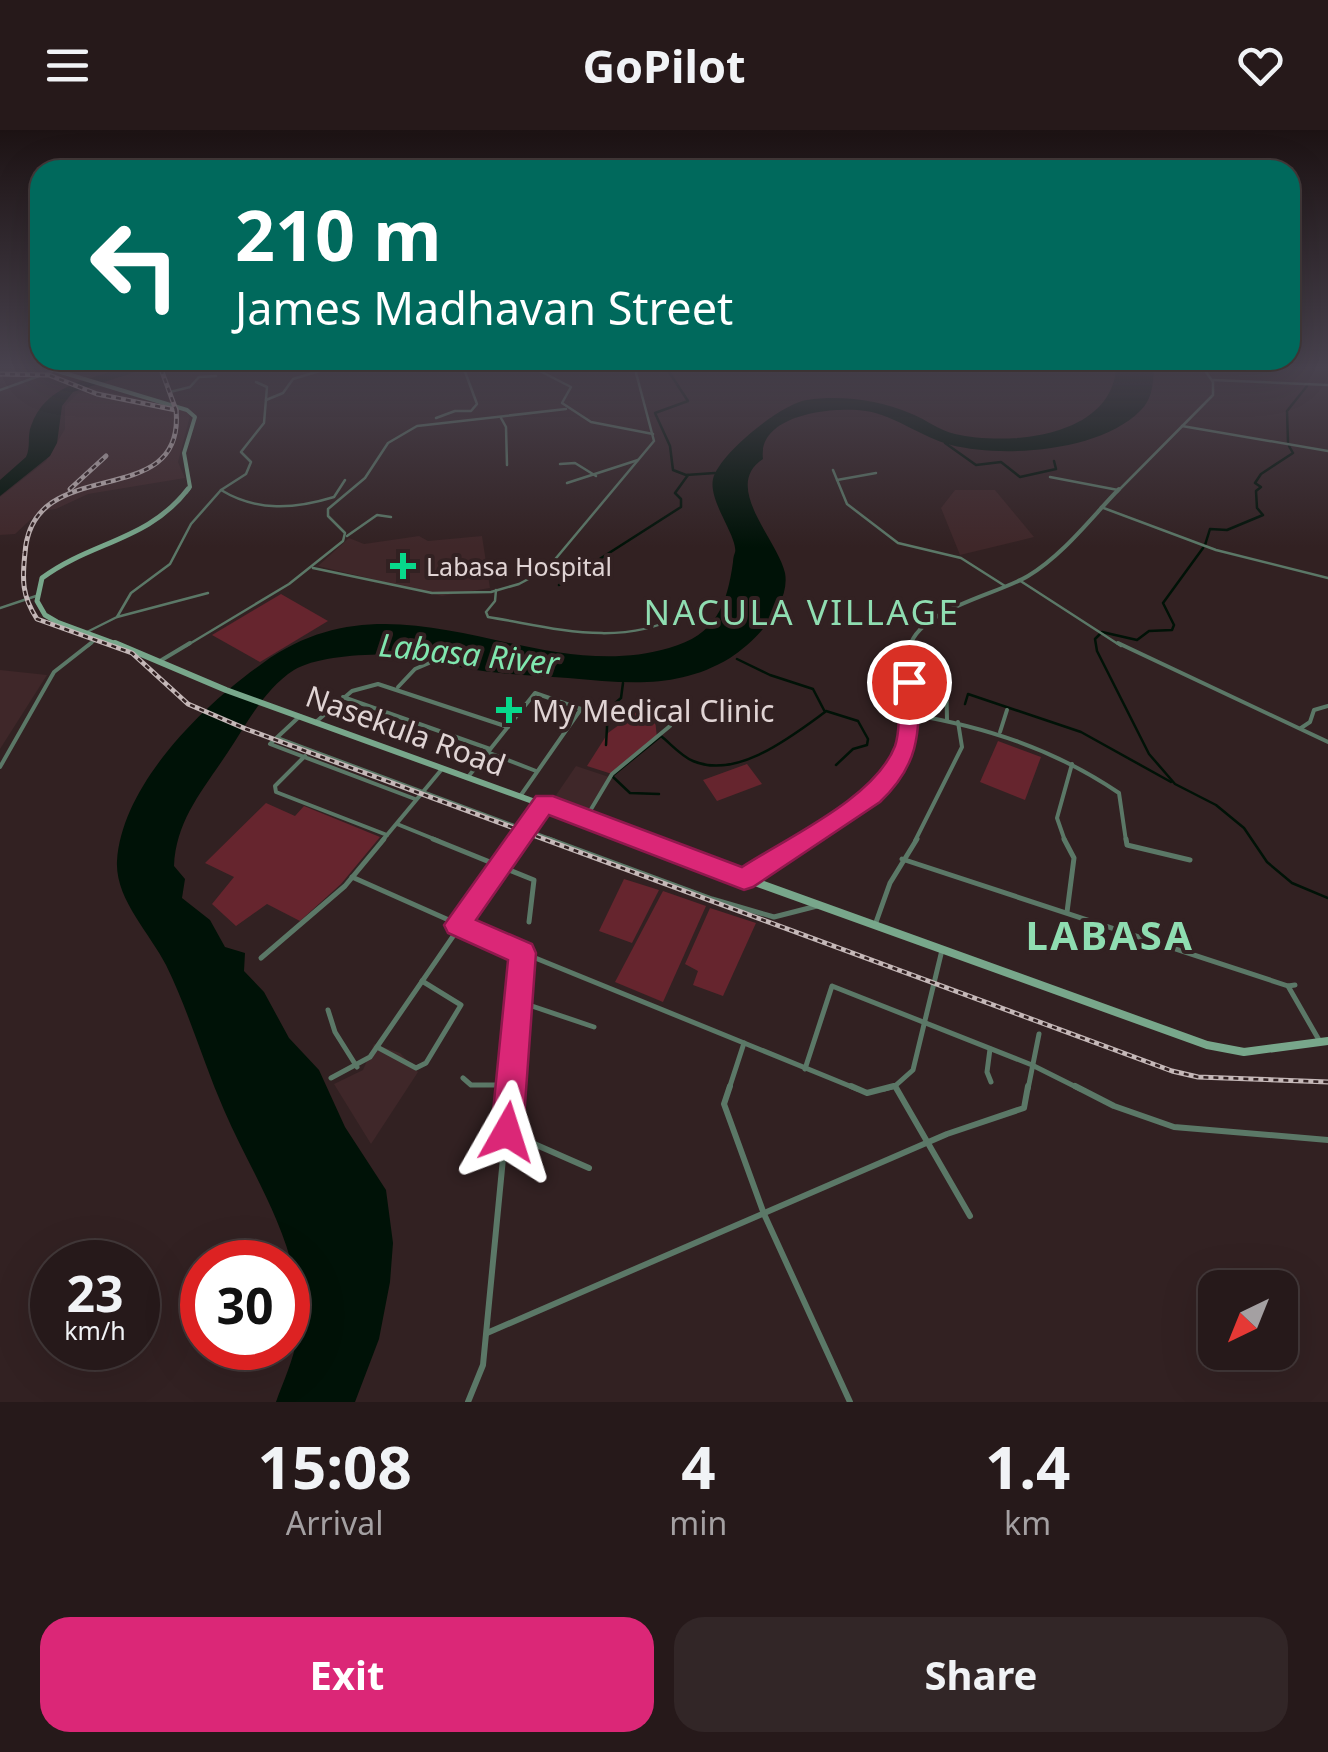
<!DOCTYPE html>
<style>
body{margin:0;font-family:"Noto Sans",sans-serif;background:#322627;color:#f1f3f6;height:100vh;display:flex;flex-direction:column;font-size:38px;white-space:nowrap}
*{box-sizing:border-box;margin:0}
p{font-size:32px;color:#a4a0a2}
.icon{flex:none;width:55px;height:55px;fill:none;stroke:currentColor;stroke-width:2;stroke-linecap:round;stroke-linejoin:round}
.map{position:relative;height:1272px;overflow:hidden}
.sheet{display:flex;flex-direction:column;background:#26191a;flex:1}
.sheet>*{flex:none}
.banner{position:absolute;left:30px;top:30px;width:1270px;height:210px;border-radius:30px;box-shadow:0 10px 40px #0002,0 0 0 2px #423839;background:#00695c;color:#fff;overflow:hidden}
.needle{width:65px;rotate:223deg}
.tools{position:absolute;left:1198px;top:1140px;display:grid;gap:20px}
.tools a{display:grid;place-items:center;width:100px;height:100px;border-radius:20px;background:#26191a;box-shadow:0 10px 40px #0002,0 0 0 2px #423839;font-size:50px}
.speed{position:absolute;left:30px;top:1110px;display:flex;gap:20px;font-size:50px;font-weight:700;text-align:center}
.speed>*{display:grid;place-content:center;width:130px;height:130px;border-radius:50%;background:#26191a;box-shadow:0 10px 40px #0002,0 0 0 2px #423839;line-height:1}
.speed small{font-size:25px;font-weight:400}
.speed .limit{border:15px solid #d22;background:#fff;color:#111}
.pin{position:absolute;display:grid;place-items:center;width:85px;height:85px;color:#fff;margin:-42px;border:5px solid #fff;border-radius:50%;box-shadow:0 2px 10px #0007}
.me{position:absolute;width:110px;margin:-55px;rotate:6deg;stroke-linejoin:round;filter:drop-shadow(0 0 8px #0008)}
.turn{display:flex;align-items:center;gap:35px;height:210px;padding:0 40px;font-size:45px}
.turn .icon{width:130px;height:130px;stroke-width:2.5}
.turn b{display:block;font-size:70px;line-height:85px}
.eta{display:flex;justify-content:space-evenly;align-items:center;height:170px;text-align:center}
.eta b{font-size:60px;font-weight:700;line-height:70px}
.button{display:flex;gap:20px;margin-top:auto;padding:20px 40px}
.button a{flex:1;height:115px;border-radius:30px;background:#db2777;color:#fff;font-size:40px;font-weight:700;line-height:115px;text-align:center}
.button a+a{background:#322627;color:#f1f3f6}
header{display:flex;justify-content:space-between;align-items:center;height:130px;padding:0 40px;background:#26191a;font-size:45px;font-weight:700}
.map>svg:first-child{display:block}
.built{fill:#3f2729}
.green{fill:#66252e}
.water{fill:#001207}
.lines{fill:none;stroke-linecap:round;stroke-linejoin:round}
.stream{stroke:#001207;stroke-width:2.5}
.minor-far3{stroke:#5b7867;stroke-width:2.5}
.minor-far2{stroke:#5b7867;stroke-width:4}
.minor-far1{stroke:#5b7867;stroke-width:5}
.minor{stroke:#5b7867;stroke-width:6}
.tertiary-far3{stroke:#5b7867;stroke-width:2.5}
.tertiary-far2{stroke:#5b7867;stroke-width:4}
.tertiary-far1{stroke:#5b7867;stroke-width:5}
.tertiary{stroke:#5b7867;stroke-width:6}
.secondary-far3{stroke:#78a78b;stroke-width:4}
.secondary-far2{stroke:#78a78b;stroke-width:5}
.secondary-far1{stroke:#78a78b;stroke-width:6}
.secondary{stroke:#78a78b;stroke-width:8}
.rail-casing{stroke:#c5b8b8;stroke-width:5}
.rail{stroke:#322122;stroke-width:2.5;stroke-dasharray:5;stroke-linecap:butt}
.route{fill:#db2777;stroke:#8e194d;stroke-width:2.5}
.poi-dot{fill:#07d98b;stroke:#322122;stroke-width:4}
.labels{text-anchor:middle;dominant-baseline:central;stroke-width:8;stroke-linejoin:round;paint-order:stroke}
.far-poi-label{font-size:25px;fill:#e0d4d4;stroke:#322122;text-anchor:start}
.poi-label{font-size:30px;fill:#e0d4d4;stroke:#322122;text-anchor:start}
.street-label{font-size:30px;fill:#e0d4d4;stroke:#322122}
.water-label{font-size:32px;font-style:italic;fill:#80e7af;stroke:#322122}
.quarter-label{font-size:35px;letter-spacing:2.5px;fill:#8fddb1;stroke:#322122}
.district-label{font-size:40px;font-weight:bold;letter-spacing:2.5px;fill:#8fddb1;stroke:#322122}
</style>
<header><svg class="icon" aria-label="menu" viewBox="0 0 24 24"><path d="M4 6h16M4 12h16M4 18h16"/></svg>GoPilot<svg class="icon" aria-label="heart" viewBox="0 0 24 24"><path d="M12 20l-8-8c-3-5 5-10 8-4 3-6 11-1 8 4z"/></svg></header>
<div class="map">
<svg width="1328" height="1272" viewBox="0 0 1328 1272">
<rect width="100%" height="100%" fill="#322122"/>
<g class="built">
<path d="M92 258 184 279 190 286 178 332 185 348 88 364 56 379 40 381 15 404 0 405V367L46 331 65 299V276L78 263Z"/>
<path d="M955 360H995L1034 407 960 425 941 378Z"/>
<path d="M419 406 428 411 482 406 490 458 442 466 318 436 349 408 364 414Z"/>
<path d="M0 540 47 545 0 619Z"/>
<path d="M576 636 609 647 584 686 550 674Z"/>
<path d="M374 914 400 923 418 942 371 1014 334 954 363 940Z"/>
</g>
<g class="green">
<path d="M281 464 328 491 260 532 212 505Z"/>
<path d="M638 581 655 589 657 608 612 644 587 636 608 603Z"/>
<path d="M998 611 1041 627 1025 670 980 652Z"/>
<path d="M747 634 762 654 717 671 703 650Z"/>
<path d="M266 673 295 686 304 676 380 707 341 754 300 791 267 774 236 796 212 774 234 747 205 733Z"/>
<path d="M624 749 659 760 632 813 599 801Z"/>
<path d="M663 761 706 776 663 872 615 852Z"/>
<path d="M710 778 756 793 723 866 693 855 698 841 685 834Z"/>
</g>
<g class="water">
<path d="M120 239H145L73 262 62 276 57 313 50 326 0 366V350L26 327C31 317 27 306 31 296 45 256 85 250 120 239Z"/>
<path d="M1116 239H1154C1153 255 1152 270 1140 281 1099 322 1003 328 951 315 921 307 896 286 866 281 834 276 757 284 763 329 721 356 778 410 785 443 791 475 754 513 730 528 677 560 626 553 568 548 533 546 498 544 463 538 452 536 444 530 435 528 400 522 323 522 294 540 264 559 247 594 228 622 203 660 176 690 174 736L185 749 182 768 210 790 225 817 245 823 244 841 264 862 289 908 319 940 345 997 386 1060 393 1113 390 1152 379 1209 355 1272H276C283 1252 294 1229 297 1207 308 1124 255 1052 224 980 203 932 189 882 166 835 150 803 115 769 117 731 122 654 203 575 263 533 399 435 532 558 669 518 716 505 727 475 733 432 734 420 737 425 734 413 729 395 709 368 713 349 719 324 782 273 807 270 842 265 879 270 912 284 927 290 938 300 955 304 1008 316 1110 308 1116 239Z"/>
</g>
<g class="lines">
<g class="stream">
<path d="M667 239 688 271 655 283 670 316 673 340 686 345 715 343"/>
<path d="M1288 312 1287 281 1307 256"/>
<path d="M945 313 976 335 1001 332 1020 347 1056 339 1054 331"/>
<path d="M1205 415 1210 399 1227 400 1263 385 1257 378 1256 361 1261 357 1255 353 1261 344 1293 323 1289 316"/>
<path d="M1203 418 1163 473 1174 495 1172 500 1149 501 1137 510 1102 502 1095 509 1097 521 1149 624 1175 654 1216 675 1244 698 1267 732 1292 753 1328 768"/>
<path d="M559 455 681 377V369L675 363 688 345"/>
<path d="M965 574 968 564 1081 602 1171 652"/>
<path d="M826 581 858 591 868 609 867 615 853 619 836 635"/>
<path d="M606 615 608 579 621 568 623 553"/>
<path d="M659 664 630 663 612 646 661 606C671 614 681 626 693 631 737 650 792 606 825 582L813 559 770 545 737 529"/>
</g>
<g class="minor-far3">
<path d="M162 239 174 272"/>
<path d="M536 239 571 257 562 273 591 292 653 304"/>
<path d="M1213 250 1328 255"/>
<path d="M170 262 190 257 199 247 216 246"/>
<path d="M266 270 283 263 293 249 326 239"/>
<path d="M436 288 455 281H471L477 274 464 239"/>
<path d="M501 288 506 297 507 335"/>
<path d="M1182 296 1328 321"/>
<path d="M560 334 575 333 596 346"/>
<path d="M833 340 847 374 898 413 961 428 1005 456"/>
<path d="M1050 347 1118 360"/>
<path d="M837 350 876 343"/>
<path d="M567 353 638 330"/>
<path d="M221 360C257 382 295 379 334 367L345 350"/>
<path d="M1101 377 1216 420 1328 448"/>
<path d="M347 406 377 385 391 387"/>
<path d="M313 438 432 463 491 462 519 454 547 439 654 311 635 239"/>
<path d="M1019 450 1121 516"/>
<path d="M496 460 495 471 486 482 488 487C556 498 618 518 683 485"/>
<path d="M0 478 36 466"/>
<path d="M117 487 208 463"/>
<path d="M87 502 117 487 131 463 170 434 191 394 221 360 246 344 251 332 241 322 264 293 267 257 256 252"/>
<path d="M88 516 98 508"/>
<path d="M186 516 289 454 343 411 345 403 328 386V379L365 348 388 313 417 296 566 279"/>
</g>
<g class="minor-far2">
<path d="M1118 513 1328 612"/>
<path d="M160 531 190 513"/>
<path d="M946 542 947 590"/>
<path d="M398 557 415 539 429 533"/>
<path d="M343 567 490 619"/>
<path d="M909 584C986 597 1054 619 1119 663L1126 711"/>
<path d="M300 586 270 614 415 669"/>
<path d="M317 591 352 561 378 554 508 597"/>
<path d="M1301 598 1310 592 1314 580 1328 576"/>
<path d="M1000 602 1007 580"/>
<path d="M277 608 555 711"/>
<path d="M487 622 536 641"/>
<path d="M305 626 275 656 276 662 387 705"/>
<path d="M0 637 54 542 91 513"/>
<path d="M468 647 535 563 581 579 521 665"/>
<path d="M584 691 612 644 670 596"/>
<path d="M397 694 439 711"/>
<path d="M382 711 442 639"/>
<path d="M518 711 542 676"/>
<path d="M915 711 962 617 958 592"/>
<path d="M1065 711 1057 688 1072 634"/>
</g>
<g class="minor-far1">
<path d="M433 709 534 750 529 792"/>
<path d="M549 709 712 769 774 787 817 776"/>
<path d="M1064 709 1074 728 1067 782"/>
<path d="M1126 709 1127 715 1190 730"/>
<path d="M902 729 1288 856 1295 855"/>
<path d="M352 747 523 823 857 959"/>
<path d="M875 795 890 753 917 709"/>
<path d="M261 828 345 756 384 709"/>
<path d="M1288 856 1319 910"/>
<path d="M520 872 594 897"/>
<path d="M328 880 335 902 357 937"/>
<path d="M377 917 416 938 426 933 461 875 422 851"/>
<path d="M990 919 987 942 991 952"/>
<path d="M805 939 832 856 1032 935 1080 959"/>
<path d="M331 948 370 927 520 709"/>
<path d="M463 948 471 955H510"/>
<path d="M510 959 523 823"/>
<path d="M729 959 744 913"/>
<path d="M884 959 895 956 913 940 942 820"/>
<path d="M1028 959 1039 904"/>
</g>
<g class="minor">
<path d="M730 956 724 974 764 1084 850 1272"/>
<path d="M851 956 867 963 894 956"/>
<path d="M895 956 970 1086"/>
<path d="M1075 956 1114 976 1174 997 1328 1010"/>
<path d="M507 1002 589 1038"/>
<path d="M487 1203 947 1004 1024 978 1028 956"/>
<path d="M468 1272 483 1235 510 956"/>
</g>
<g class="tertiary-far3">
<path d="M0 260 53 241"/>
<path d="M1117 362 1213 265V252L1204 239"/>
</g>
<path class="tertiary-far2" d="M910 516C921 479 996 465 1028 446 1063 425 1091 388 1119 359"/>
<path class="tertiary-far1" d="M802 711C841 686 899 660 907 609 912 578 909 544 910 513"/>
<path class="tertiary" d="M747 747 806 709"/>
<path class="secondary-far3" d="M51 239 187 280 195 287 184 323 190 357 186 362"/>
<path class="secondary-far2" d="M122 516 57 492 45 485 37 471 42 448C92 411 148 411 188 359"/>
<path class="secondary-far1" d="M115 513 226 560 643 711"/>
<path class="secondary" d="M636 709 1207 915 1244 922 1328 911"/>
<defs>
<g id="rail">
<path d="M161 239 176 280"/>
<path d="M0 244 49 245 97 264 176 280C186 385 32 320 25 423 22 450 22 466 37 489L132 523 188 574 246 599 1172 941 1198 947 1328 952"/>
<path d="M70 359 106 326"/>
</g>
</defs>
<use href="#rail" class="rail-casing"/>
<use href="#rail" class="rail"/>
</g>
<linearGradient id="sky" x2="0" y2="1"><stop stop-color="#1c1213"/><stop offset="0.57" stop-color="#49434f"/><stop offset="1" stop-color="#49434f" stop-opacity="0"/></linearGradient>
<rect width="1328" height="417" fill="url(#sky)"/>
<path class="route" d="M909 546 919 552C919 604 920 634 880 672L753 757 744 760 549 685 476 790 532 814 536 823 523 1002 519 1014 507 1018 495 1014 491 1002 508 830 448 803 444 795 536 666H553L742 737C788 707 875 668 895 616 901 598 898 572 898 552Z"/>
<g class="poi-dot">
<path d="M398 421h10v10h10v10h-10v10h-10v-10h-10v-10h10z"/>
<path d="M504 565h10v10h10v10h-10v10h-10v-10h-10v-10h10z"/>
</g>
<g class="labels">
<g class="far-poi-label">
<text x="426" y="436">Labasa Hospital</text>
</g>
<g class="poi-label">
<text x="532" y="580">My Medical Clinic</text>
</g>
<g class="street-label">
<text transform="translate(406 600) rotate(20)">Nasekula Road</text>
</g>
<g class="water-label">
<text transform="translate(469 523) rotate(6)">Labasa River</text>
</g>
<g class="quarter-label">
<text x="802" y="481">NACULA VILLAGE</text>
</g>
<g class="district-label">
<text x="1110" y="804">LABASA</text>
</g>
</g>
</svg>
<div class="tools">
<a><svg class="needle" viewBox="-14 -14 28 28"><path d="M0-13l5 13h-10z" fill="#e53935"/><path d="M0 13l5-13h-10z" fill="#a4a0a2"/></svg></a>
</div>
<div class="speed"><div>23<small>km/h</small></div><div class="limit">30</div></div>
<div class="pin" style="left:909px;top:552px;background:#d93025"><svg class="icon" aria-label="arrive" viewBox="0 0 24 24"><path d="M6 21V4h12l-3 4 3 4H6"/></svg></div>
<svg class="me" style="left:507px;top:1002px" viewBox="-20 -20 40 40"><path d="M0-17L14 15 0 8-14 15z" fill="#db2777" stroke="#fff" stroke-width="4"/></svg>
<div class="banner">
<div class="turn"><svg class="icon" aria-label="left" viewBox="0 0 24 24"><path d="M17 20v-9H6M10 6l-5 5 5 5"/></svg><div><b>210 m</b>James Madhavan Street</div></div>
</div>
</div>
<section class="sheet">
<div class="eta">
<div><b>15:08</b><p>Arrival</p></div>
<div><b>4</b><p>min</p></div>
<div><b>1.4</b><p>km</p></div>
</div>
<div class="button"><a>Exit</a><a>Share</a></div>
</section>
